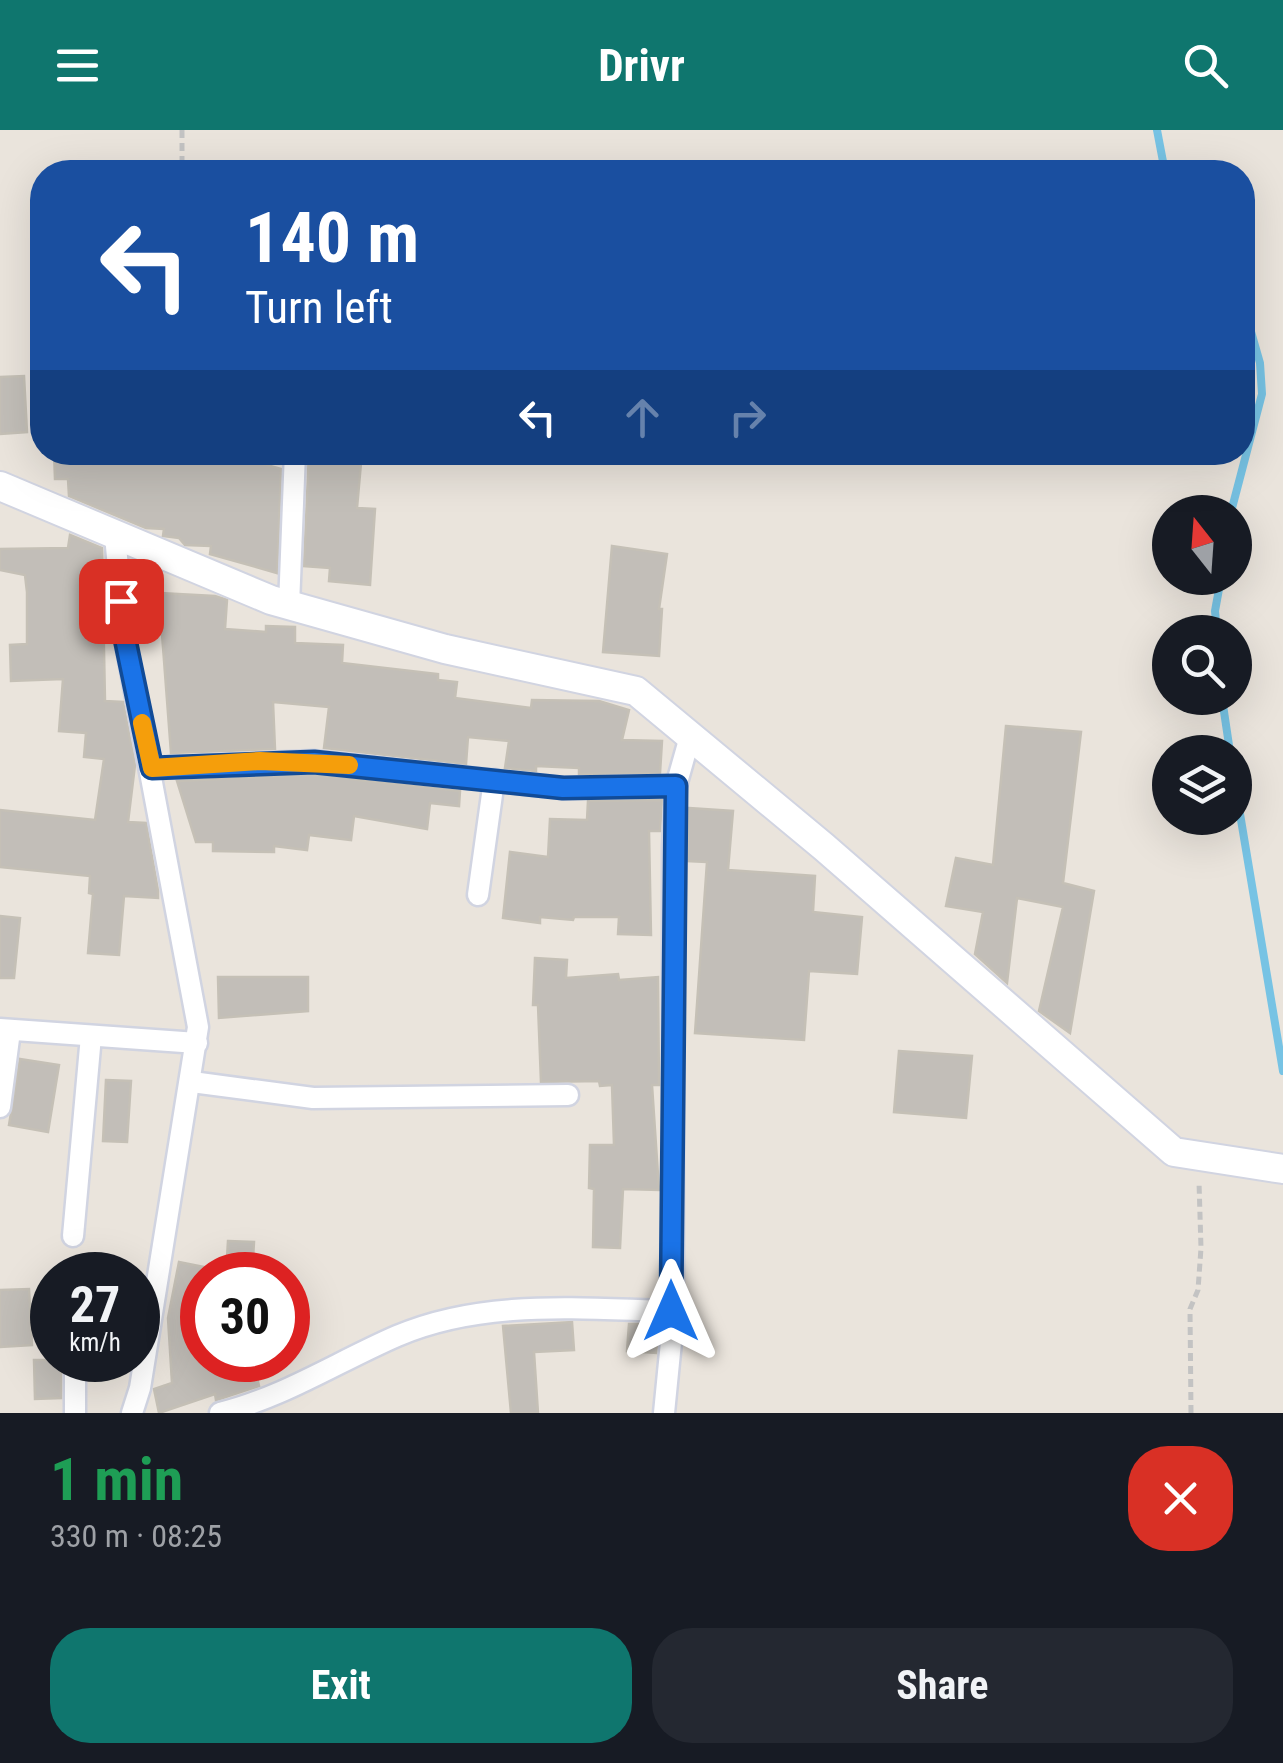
<!DOCTYPE html>
<meta charset="utf-8">
<style>
body{margin:0;font-family:"Roboto Condensed",sans-serif;background:#242831;color:#f1f3f6;height:100vh;display:flex;flex-direction:column;font-size:38px;white-space:nowrap}
*{box-sizing:border-box;margin:0}
p{font-size:32px;color:#9ea1a6}
.icon{flex:none;width:55px;height:55px;fill:none;stroke:currentColor;stroke-width:2;stroke-linecap:round;stroke-linejoin:round}
.map{position:relative;height:1283px;overflow:hidden}
.panel{display:flex;flex-direction:column;background:#171b24;flex:1}
.panel>*{flex:none}
.hud{position:absolute;left:30px;top:30px;width:1225px;height:305px;border-radius:40px;box-shadow:0 10px 40px #0002;background:#1a4fa0;color:#fff;overflow:hidden}
.needle{width:65px;rotate:343deg}
.tools{position:absolute;left:1152px;top:365px;display:grid;gap:20px}
.tools a{display:grid;place-items:center;width:100px;height:100px;border-radius:50%;background:#171b24;box-shadow:0 10px 40px #0002;font-size:50px}
.speed{position:absolute;left:30px;top:1122px;display:flex;gap:20px;font-size:50px;font-weight:700;text-align:center}
.speed>*{display:grid;place-content:center;width:130px;height:130px;border-radius:50%;background:#171b24;box-shadow:0 10px 40px #0002;line-height:1}
.speed small{font-size:25px;font-weight:400}
.speed .limit{border:15px solid #d22;background:#fff;color:#111}
.pin{position:absolute;display:grid;place-items:center;width:85px;height:85px;color:#fff;margin:-42px;border-radius:20px;box-shadow:0 5px 15px #0006}
.me{position:absolute;width:110px;margin:-55px;rotate:0deg;stroke-linejoin:round;filter:drop-shadow(0 0 8px #0008)}
.turn{display:flex;align-items:center;gap:35px;height:210px;padding:0 50px;font-size:45px}
.turn .icon{width:130px;height:130px;stroke-width:2.5}
.turn b{display:block;font-size:70px;line-height:85px}
.lanes{display:flex;align-items:center;height:95px;padding:0 50px;background:#0003;justify-content:center;gap:50px;direction:ltr}
.lanes .off{opacity:.35}
.round{display:grid;place-items:center;flex:none;width:105px;height:105px;border-radius:40px;background:#242831}
.headline{display:flex;align-items:center;justify-content:space-between;height:170px;padding:0 50px}
h1{font-size:60px;font-weight:700;line-height:75px;color:#1e9e55}
.primary-button{display:flex;gap:20px;margin-top:auto;padding:20px 50px}
.primary-button a{flex:1;height:115px;border-radius:40px;background:#0f766e;color:#fff;font-size:40px;font-weight:700;line-height:115px;text-align:center}
.primary-button a+a{background:#242831;color:#f1f3f6}
header{display:flex;justify-content:space-between;align-items:center;height:130px;padding:0 50px;background:#0f766e;color:#fff;font-size:45px;font-weight:700}
.map>svg:first-child{display:block}
.lines{fill:none;stroke-linecap:round;stroke-linejoin:round}
.stream{stroke:#77c3e4;stroke-width:8}
.building{fill:#c2beb8;stroke:#c5c0b6;stroke-width:2.5}
.minor-casing{stroke:#d1d4e1;stroke-width:25}
.tertiary-casing{stroke:#d1d4e1;stroke-width:32}
.path{stroke:#c3c3c3;stroke-width:5;stroke-dasharray:8 5;stroke-linecap:butt}
.minor{stroke:#fff;stroke-width:20}
.tertiary{stroke:#fff;stroke-width:28}
.route-casing{stroke:#114b97;stroke-width:25}
.route{stroke:#1a73e8;stroke-width:18}
.slow{stroke:#f59e0b;stroke-width:18}
</style>
<header><svg class="icon" aria-label="menu" viewBox="0 0 24 24"><path d="M4 6h16M4 12h16M4 18h16"/></svg>Drivr<svg class="icon" aria-label="search" viewBox="0 0 24 24"><circle cx="10" cy="10" r="6"/><path d="M15 15l6 6"/></svg></header>
<div class="map">
<svg width="1283" height="1283" viewBox="0 0 1283 1283">
<rect width="100%" height="100%" fill="#eae4dc"/>
<g class="lines">
<g class="stream">
<path d="M1157 0 1165 42"/>
<path d="M1231 382 1262 264 1260 233 1242 170"/>
<path d="M1217 502 1215 481 1221 448"/>
<path d="M1222 568 1230 622"/>
<path d="M1235 654 1283 941"/>
</g>
</g>
<g class="building">
<path d="M24 246 27 302 0 304V247Z"/>
<path d="M54 322H222L281 339 277 443 210 424 211 416 185 415 179 408 163 406 164 399 146 398 69 366 68 349H55Z"/>
<path d="M309 322H362L357 378 375 379 370 455 329 451 330 438 304 436Z"/>
<path d="M70 405 102 418 105 571 123 572 135 635 128 692 146 693 158 761V768L124 766 119 825 88 823 93 764 89 763 90 746 0 737V680L95 690 104 629 84 627 86 603 59 601 63 549 11 551 10 515 27 514V462L25 445 0 440V419L68 418Z"/>
<path d="M612 416 667 424 659 479H662L659 526 603 522Z"/>
<path d="M160 463 215 466 227 470 225 499 266 502V496L295 497V513L343 515 342 533 438 544V550L457 552 455 568 531 578 532 570 599 571 629 580 622 610 662 611 660 643 579 644V638L536 636V641L505 638 509 611 468 607 466 634 324 618 329 577 273 572 275 619 171 623 162 504H158Z"/>
<path d="M1006 596 1081 602 1063 753 1094 761 1070 903 1039 881 1063 777 1017 768 1007 853 975 824 983 782 946 776 956 728 993 735Z"/>
<path d="M313 645 460 661 459 676 430 673 427 699 354 686 351 710 309 705 307 720 274 716V722L213 721V712H196L177 651Z"/>
<path d="M662 670 660 701H649L651 805 618 804 619 787H574L573 790 540 787V793L503 788 510 722 548 727 550 689 587 690 588 671Z"/>
<path d="M689 678 733 681 728 740 815 746 813 782 862 787 857 844 809 841 804 910 695 903 707 732 687 731Z"/>
<path d="M0 786 20 788 14 848H0Z"/>
<path d="M535 828 567 830 566 848 618 844 619 850 658 847 659 955H652L659 1060 623 1059 620 1118 593 1117 594 1059 589 1058 590 1015H614L612 955 600 956 599 951 541 952 538 875H533Z"/>
<path d="M218 847H308V881L219 888Z"/>
<path d="M899 921 972 926 966 988 894 982Z"/>
<path d="M20 929 59 935 48 1002 9 995Z"/>
<path d="M106 950 131 951 127 1012 103 1011Z"/>
<path d="M228 1111 254 1112 252 1145H226Z"/>
<path d="M179 1132 204 1137 194 1188H202V1236L254 1235 259 1256 216 1270 215 1264 159 1283 154 1259 172 1253 168 1188Z"/>
<path d="M29 1159 32 1215 0 1217V1160Z"/>
<path d="M572 1192 574 1220 534 1222 538 1283H511L503 1196Z"/>
<path d="M629 1194H659L656 1223 627 1221Z"/>
<path d="M34 1230H61V1268L35 1269Z"/>
</g>
<g class="lines">
<defs>
<g id="minor">
<path d="M115 405 124 504 198 897 140 1258 132 1283"/>
<path d="M289 476 295 322"/>
<path d="M152 638 313 631 563 658 676 656"/>
<path d="M478 765 494 650"/>
<path d="M0 899 197 913"/>
<path d="M192 952 313 968 568 965"/>
<path d="M0 977 10 901"/>
<path d="M73 1106 91 906"/>
<path d="M75 1283V1230"/>
<path d="M220 1283C284 1267 337 1232 397 1206 483 1169 580 1179 671 1181"/>
<path d="M664 1283 673 1192V718L676 656 691 603"/>
</g>
<path id="tertiary" d="M0 356 271 470 445 519 636 561 824 717 1174 1022 1283 1039"/>
</defs>
<use href="#minor" class="minor-casing"/>
<use href="#tertiary" class="tertiary-casing"/>
<g class="path">
<path d="M182 0V42"/>
<path d="M1191 1283 1190 1179 1198 1160 1201 1118 1199 1052"/>
</g>
<use href="#minor" class="minor"/>
<use href="#tertiary" class="tertiary"/>
</g>
<g class="lines">
<defs>
<path id="route" d="M121 471 124 504 152 638 314 632 563 658 676 656 671 1181"/>
</defs>
<use href="#route" class="route-casing"/>
<use href="#route" class="route"/>
<path class="slow" d="M142 593 152 638 260 631 349 635"/>
</g>
</svg>
<div class="tools">
<a><svg class="needle" viewBox="-14 -14 28 28"><path d="M0-13l5 13h-10z" fill="#e53935"/><path d="M0 13l5-13h-10z" fill="#9ea1a6"/></svg></a>
<a><svg class="icon" aria-label="search" viewBox="0 0 24 24"><circle cx="10" cy="10" r="6"/><path d="M15 15l6 6"/></svg></a>
<a><svg class="icon" aria-label="layers" viewBox="0 0 24 24"><path d="M12 4l9 5-9 5-9-5zM3 14l9 5 9-5"/></svg></a>
</div>
<div class="speed"><div>27<small>km/h</small></div><div class="limit">30</div></div>
<div class="pin" style="left:121px;top:471px;background:#d93025"><svg class="icon" aria-label="arrive" viewBox="0 0 24 24"><path d="M6 21V4h12l-3 4 3 4H6"/></svg></div>
<svg class="me" style="left:671px;top:1181px" viewBox="-20 -20 40 40"><path d="M0-17L14 15 0 8-14 15z" fill="#1a73e8" stroke="#fff" stroke-width="4"/></svg>
<div class="hud">
<div class="turn"><svg class="icon" aria-label="left" viewBox="0 0 24 24"><path d="M17 20v-9H6M10 6l-5 5 5 5"/></svg><div><b>140 m</b>Turn left</div></div>
<div class="lanes"><svg class="icon" aria-label="left" viewBox="0 0 24 24"><path d="M17 20v-9H6M10 6l-5 5 5 5"/></svg><svg class="icon off" aria-label="ahead" viewBox="0 0 24 24"><path d="M12 20V5M6 11l6-6 6 6"/></svg><svg class="icon off" aria-label="right" viewBox="0 0 24 24"><path d="M7 20v-9h11M14 6l5 5-5 5"/></svg></div>
</div>
</div>
<section class="panel">
<div class="headline"><div><h1>1 min</h1><p>330 m · 08:25</p></div><a class="round" style="background:#d93025;color:#fff"><svg class="icon" aria-label="close" viewBox="0 0 24 24"><path d="M6 6l12 12M18 6L6 18"/></svg></a></div>
<div class="primary-button"><a>Exit</a><a>Share</a></div>
</section>
